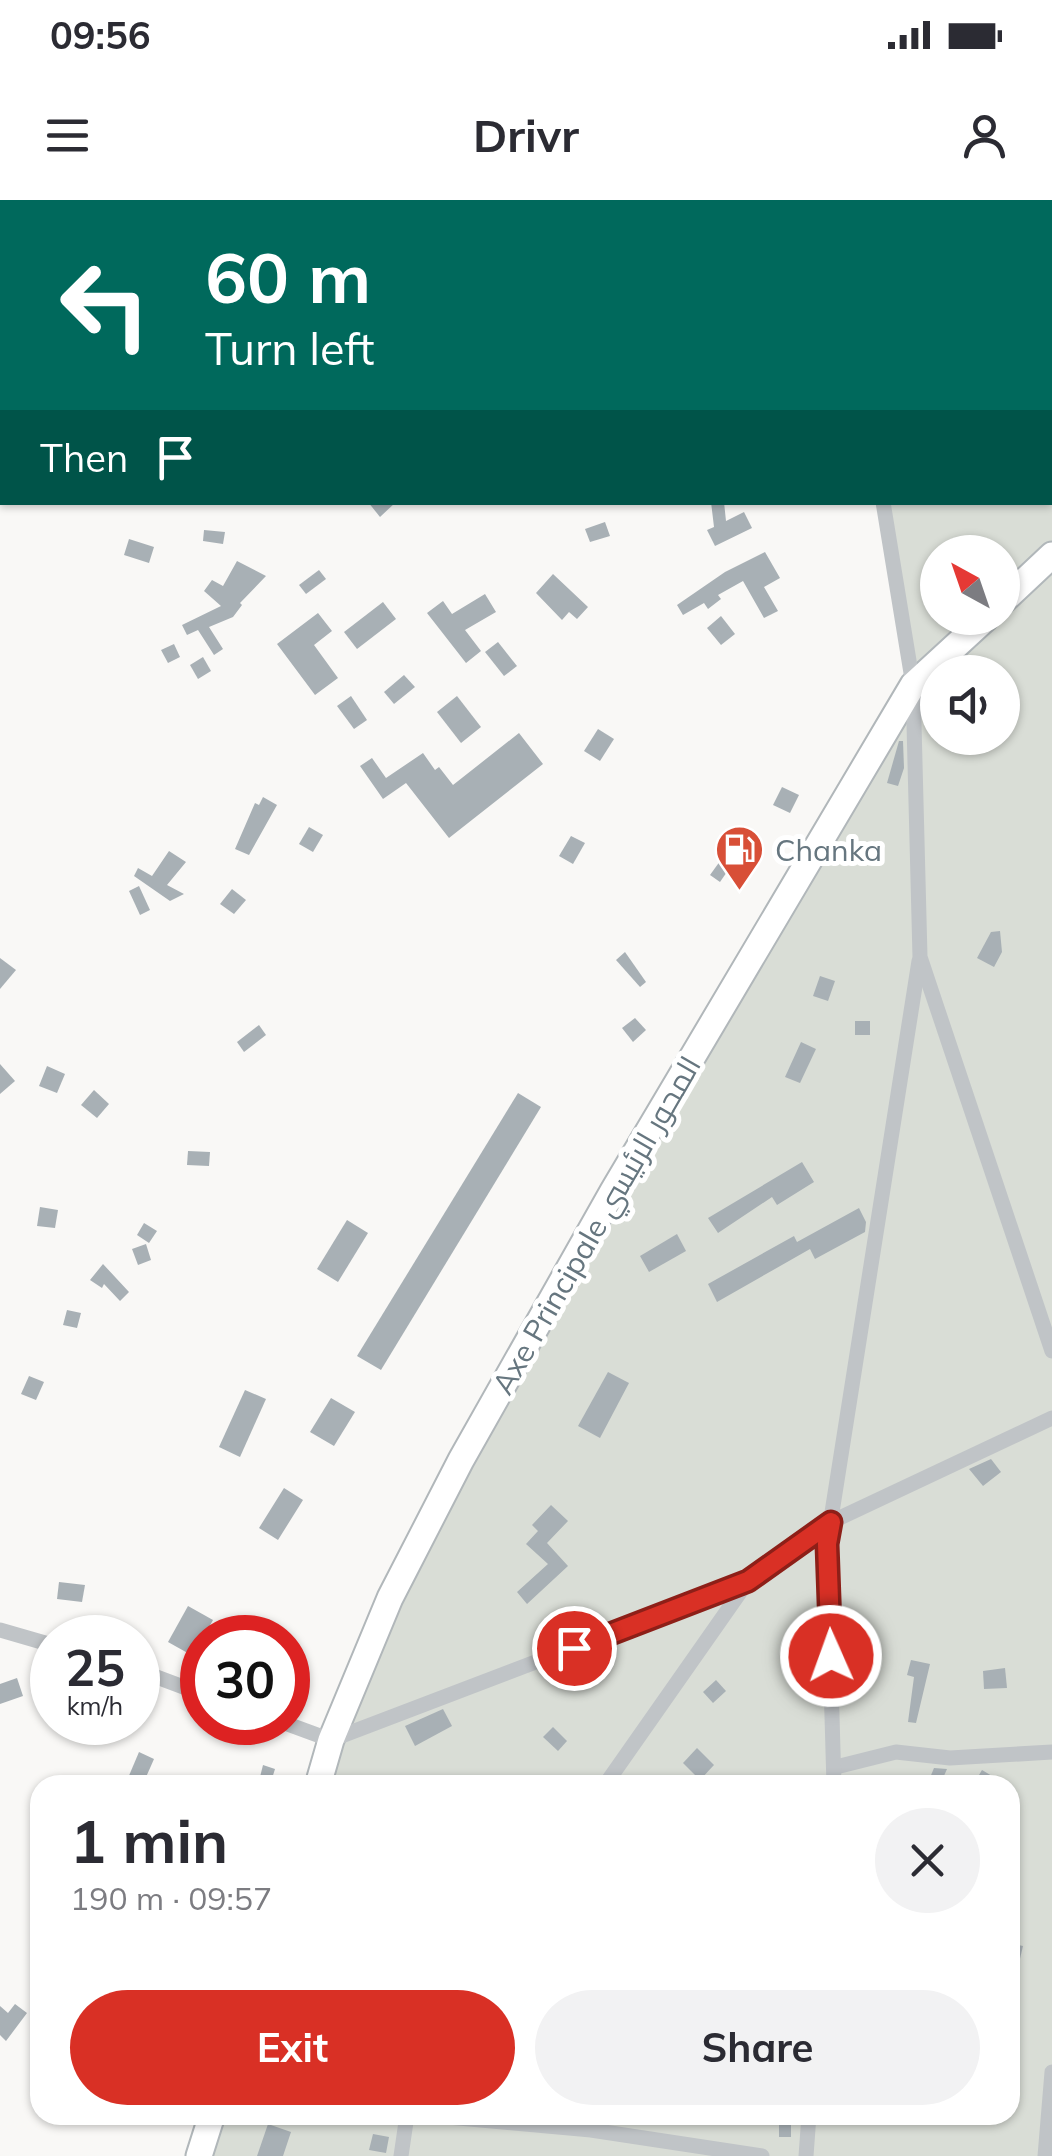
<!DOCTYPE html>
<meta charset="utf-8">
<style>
body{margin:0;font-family:Mulish,Cairo,sans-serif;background:#f2f2f3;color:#2b2b33;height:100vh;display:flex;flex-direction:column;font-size:38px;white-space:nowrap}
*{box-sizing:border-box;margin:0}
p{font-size:32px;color:#7c7c81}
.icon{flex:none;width:55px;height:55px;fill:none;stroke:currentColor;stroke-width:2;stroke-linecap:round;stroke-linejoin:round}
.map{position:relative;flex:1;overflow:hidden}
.sheet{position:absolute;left:30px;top:1575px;width:990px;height:350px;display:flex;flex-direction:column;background:#fff;border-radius:30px;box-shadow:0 2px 8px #0004}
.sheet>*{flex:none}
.top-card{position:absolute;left:0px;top:0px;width:1052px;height:305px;box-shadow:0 2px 8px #0004;background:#00695c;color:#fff;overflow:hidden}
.needle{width:65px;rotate:320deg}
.fabs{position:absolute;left:920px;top:335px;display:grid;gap:20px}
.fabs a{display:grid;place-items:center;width:100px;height:100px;border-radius:50%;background:#fff;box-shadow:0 2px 8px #0004;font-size:50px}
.speed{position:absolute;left:30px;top:1415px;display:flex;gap:20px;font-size:50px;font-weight:700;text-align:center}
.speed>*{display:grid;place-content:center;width:130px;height:130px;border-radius:50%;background:#fff;box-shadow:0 2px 8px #0004;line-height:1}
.speed small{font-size:25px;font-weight:400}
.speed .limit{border:15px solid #d22;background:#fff;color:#111}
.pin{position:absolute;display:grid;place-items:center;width:85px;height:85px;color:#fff;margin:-42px;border:5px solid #fff;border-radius:50%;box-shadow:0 2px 10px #0007}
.me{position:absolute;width:110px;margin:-55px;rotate:358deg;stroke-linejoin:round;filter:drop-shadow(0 0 8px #0008)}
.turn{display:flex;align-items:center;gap:35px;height:210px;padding:0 40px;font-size:45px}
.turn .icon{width:130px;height:130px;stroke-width:2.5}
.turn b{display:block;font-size:70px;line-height:85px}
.then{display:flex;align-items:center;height:95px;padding:0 40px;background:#0003;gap:20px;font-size:38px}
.round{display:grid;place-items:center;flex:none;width:105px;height:105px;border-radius:52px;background:#f2f2f3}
.summary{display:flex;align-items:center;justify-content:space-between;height:170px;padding:0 40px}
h1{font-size:60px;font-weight:700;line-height:75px}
.primary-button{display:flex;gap:20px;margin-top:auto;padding:20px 40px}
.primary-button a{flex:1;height:115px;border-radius:60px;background:#d93025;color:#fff;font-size:40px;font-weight:700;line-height:115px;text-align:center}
.primary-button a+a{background:#f2f2f3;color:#2b2b33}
.status{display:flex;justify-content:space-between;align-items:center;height:70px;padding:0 50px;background:#fff;direction:ltr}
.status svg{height:28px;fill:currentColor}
header{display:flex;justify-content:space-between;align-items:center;height:130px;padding:0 40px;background:#fff;font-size:45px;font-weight:700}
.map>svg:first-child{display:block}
.green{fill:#d9ddd6;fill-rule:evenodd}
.building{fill:#a8b0b5}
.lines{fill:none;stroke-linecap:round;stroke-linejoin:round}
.primary-casing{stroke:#b1b7ba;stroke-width:29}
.street{stroke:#c0c4c7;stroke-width:15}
.primary{stroke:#fff;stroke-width:25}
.route-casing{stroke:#8d1f18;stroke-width:25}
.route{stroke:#d93025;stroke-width:18}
.labels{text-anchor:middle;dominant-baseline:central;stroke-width:10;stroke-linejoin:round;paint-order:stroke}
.poi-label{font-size:30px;fill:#66767f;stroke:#fff;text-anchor:start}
.street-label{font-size:30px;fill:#66767f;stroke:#fff}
</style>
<div class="status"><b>09:56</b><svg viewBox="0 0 49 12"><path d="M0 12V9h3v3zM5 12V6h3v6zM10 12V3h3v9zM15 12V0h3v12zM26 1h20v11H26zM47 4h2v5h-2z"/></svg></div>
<header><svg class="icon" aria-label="menu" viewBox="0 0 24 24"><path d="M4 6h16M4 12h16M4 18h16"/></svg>Drivr<svg class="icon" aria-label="person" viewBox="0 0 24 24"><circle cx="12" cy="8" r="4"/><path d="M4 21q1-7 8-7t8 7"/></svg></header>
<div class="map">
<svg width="1052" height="1956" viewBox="0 0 1052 1956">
<rect width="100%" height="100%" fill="#f9f8f6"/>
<path class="green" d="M792 0H1052V1956H198L212 1915H1010V1585H318L390 1398 913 486 883 303 1050 302V2ZM938 352H1002V418H938ZM938 472H1002V538H938Z"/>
<g class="building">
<path d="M368 302H396L380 317Z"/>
<path d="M711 302H724L726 321 744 312 752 328 715 346 707 330 714 327Z"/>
<path d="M605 322 610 336 590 342 585 329Z"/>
<path d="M204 330 225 332 223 344 203 341Z"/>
<path d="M129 339 154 347 149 363 124 355Z"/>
<path d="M765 352 780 378 764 387 778 411 764 418 743 381 718 395 721 399 708 409 704 403 683 415 677 405 725 372Z"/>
<path d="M237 361 266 376 240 403 242 405 233 417 209 427 223 449 214 455 198 430 187 435 182 425 221 406 204 391 212 380 223 386Z"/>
<path d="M319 370 326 379 306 394 299 385Z"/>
<path d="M553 374 588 407 577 419 569 412 562 420 536 393Z"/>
<path d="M485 394 496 412 465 430 481 451 466 463 427 413 443 401 452 414Z"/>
<path d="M383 402 396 419 357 449 344 432Z"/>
<path d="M318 413 332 431 314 445 338 478 315 495 277 444Z"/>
<path d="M721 416 735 434 721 445 707 428Z"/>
<path d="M498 442 517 466 504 476 485 452Z"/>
<path d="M174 444 180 457 168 463 161 450Z"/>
<path d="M203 457 211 471 198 479 190 465Z"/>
<path d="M404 475 415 487 394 504 384 492Z"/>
<path d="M351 496 367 520 354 529 337 506Z"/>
<path d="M457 496 481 527 461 543 437 512Z"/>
<path d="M598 529 614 539 600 561 584 551Z"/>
<path d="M519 533 543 564 449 638 406 583 383 599 360 566 372 558 386 578 423 553 435 570 439 567 453 585Z"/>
<path d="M899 541H903L904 568 898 586 887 583Z"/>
<path d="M782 587 799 595 790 613 773 605Z"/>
<path d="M263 597 277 605 249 655 235 649 255 603 259 605Z"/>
<path d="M309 627 323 635 313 652 299 644Z"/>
<path d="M571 636 585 643 573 664 559 656Z"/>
<path d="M169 651 186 662 167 685 184 694 170 701 134 676 138 668 152 676Z"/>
<path d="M723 657 733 663 720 682 710 675Z"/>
<path d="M139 686 150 710 140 715 129 691Z"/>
<path d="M232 689 246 700 234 714 220 704Z"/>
<path d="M1000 731 1002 752 994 767 977 758 991 732Z"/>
<path d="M625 752 646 782 640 787 616 760Z"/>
<path d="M0 758 16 770 0 789Z"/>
<path d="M820 776 835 781 828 801 813 796Z"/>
<path d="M635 818 646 830 633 842 622 828Z"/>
<rect x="855" y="821" width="15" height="14"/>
<path d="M259 825 266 835 244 852 237 842Z"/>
<path d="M801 842 816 849 800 883 785 877Z"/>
<path d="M0 864 15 881 0 894Z"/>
<path d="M47 866 65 874 57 893 39 886Z"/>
<path d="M94 890 109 904 97 918 81 905Z"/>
<path d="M518 893 541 907 381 1170 357 1156Z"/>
<path d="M188 951 210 952 209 966 187 965Z"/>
<path d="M802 962 814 982 777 1005 772 997 718 1033 708 1018Z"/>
<path d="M40 1007 58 1010 55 1028 37 1026Z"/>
<path d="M859 1008 866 1022 865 1032 815 1059 810 1049 717 1102 708 1084 794 1036 797 1042Z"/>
<path d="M347 1020 368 1033 338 1082 317 1069Z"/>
<path d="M144 1023 157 1031 149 1043 137 1035Z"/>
<path d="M677 1034 686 1051 649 1072 640 1056Z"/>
<path d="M146 1044 151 1060 138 1065 132 1049Z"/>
<path d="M103 1064 129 1092 120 1101 104 1084 102 1088 90 1080Z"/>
<path d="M67 1110 81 1113 77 1128 63 1125Z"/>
<path d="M608 1172 629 1183 600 1238 578 1226Z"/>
<path d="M29 1176 44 1182 36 1200 21 1194Z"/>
<path d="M245 1190 266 1199 240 1257 219 1247Z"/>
<path d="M331 1198 355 1212 334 1246 310 1232Z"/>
<path d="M991 1259 1001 1272 983 1286 969 1269Z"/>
<path d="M284 1288 303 1300 278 1340 259 1328Z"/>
<path d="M551 1305 568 1321 547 1343 568 1366 527 1404 517 1392 548 1364 526 1344 538 1331 532 1325Z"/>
<path d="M59 1382 85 1385 82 1402 57 1399Z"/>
<path d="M188 1406 213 1420 193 1456 168 1442Z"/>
<path d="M795 1423 814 1424 811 1474 792 1473Z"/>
<path d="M911 1460 930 1464 916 1523 908 1522 914 1477 907 1475Z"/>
<path d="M1005 1468 1007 1488 984 1489 983 1471Z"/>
<path d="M17 1478 23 1496 0 1504V1484Z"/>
<path d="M716 1480 726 1491 713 1503 703 1492Z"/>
<path d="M443 1509 452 1526 415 1546 405 1526Z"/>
<path d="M553 1527 567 1541 558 1551 543 1537Z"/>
<path d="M697 1548 714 1565 700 1580 683 1563Z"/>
<path d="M139 1552 154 1559 143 1584 128 1578Z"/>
<path d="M263 1565 275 1569 270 1585H258Z"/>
<path d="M934 1568 947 1569 940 1585H927Z"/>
<path d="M982 1570 1007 1585H973Z"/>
<path d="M1010 1743 1023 1746 1015 1780 1010 1779Z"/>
<path d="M15 1804 27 1813 6 1841 0 1835V1806L8 1813Z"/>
<rect x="779" y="1915" width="12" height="22"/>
<path d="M268 1924 291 1932 283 1956H257Z"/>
<path d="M373 1934 389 1937 386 1953 369 1950Z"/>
</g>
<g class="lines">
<defs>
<g id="primary">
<path d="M1002 402 1052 355"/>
<path d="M318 1585 331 1540 390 1398 461 1260 613 991 913 485 986 418"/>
<path d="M199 1956 212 1915"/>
</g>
</defs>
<use href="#primary" class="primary-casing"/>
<g class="street">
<path d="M792 0 793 2"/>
<path d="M883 302 913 485 920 757 1052 1151"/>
<path d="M0 1430 52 1445"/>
<path d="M138 1470 202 1494"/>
<path d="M282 1522 331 1540 748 1381"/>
<path d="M836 1567 896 1552 950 1558 1052 1552"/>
<path d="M605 1585 748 1381 831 1322 1052 1218"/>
<path d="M834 1585 827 1344 919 761"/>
<path d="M426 1915 591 1930 762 1956"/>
<path d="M401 1956 407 1915"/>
<path d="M806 1956 809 1915"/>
<path d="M1045 1956 1052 1872"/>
</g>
<use href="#primary" class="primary"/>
</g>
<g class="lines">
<defs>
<path id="route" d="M574 1448 748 1381 831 1322 827 1344 831 1456"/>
</defs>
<use href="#route" class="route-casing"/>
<use href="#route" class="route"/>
</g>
<defs>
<symbol id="fuel-pin" viewBox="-11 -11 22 30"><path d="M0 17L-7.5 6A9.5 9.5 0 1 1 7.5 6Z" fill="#d84f37" stroke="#fff"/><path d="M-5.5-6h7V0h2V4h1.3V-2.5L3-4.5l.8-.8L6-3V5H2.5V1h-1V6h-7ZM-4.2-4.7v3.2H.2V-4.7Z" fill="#fff"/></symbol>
</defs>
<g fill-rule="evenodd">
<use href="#fuel-pin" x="712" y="622" width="55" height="75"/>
</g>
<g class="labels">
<g class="poi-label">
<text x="775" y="650">Chanka</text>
</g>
<g class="street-label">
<text transform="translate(596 1025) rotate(-60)">Axe Principale المحور الرئيسي</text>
</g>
</g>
</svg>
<div class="fabs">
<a><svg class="needle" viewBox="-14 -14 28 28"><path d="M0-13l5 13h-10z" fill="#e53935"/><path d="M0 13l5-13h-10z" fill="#7c7c81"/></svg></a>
<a><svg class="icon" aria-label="sound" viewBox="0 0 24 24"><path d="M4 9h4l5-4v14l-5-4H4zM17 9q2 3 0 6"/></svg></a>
</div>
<div class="speed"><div>25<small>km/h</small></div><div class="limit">30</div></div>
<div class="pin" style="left:574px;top:1448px;background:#d93025"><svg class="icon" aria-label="arrive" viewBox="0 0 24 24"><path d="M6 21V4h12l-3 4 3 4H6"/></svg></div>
<svg class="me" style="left:831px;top:1456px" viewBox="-20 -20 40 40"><circle r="17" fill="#d93025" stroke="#fff" stroke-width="3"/><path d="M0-11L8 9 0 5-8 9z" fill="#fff"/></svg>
<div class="top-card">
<div class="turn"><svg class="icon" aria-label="left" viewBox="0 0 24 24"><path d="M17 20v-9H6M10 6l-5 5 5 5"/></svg><div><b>60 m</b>Turn left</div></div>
<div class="then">Then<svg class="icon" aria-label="arrive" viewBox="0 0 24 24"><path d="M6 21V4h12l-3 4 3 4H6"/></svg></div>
</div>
<section class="sheet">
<div class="summary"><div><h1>1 min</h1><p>190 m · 09:57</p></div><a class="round"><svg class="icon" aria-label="close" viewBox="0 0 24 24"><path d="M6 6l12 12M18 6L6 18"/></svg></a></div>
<div class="primary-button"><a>Exit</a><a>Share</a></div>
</section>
</div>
